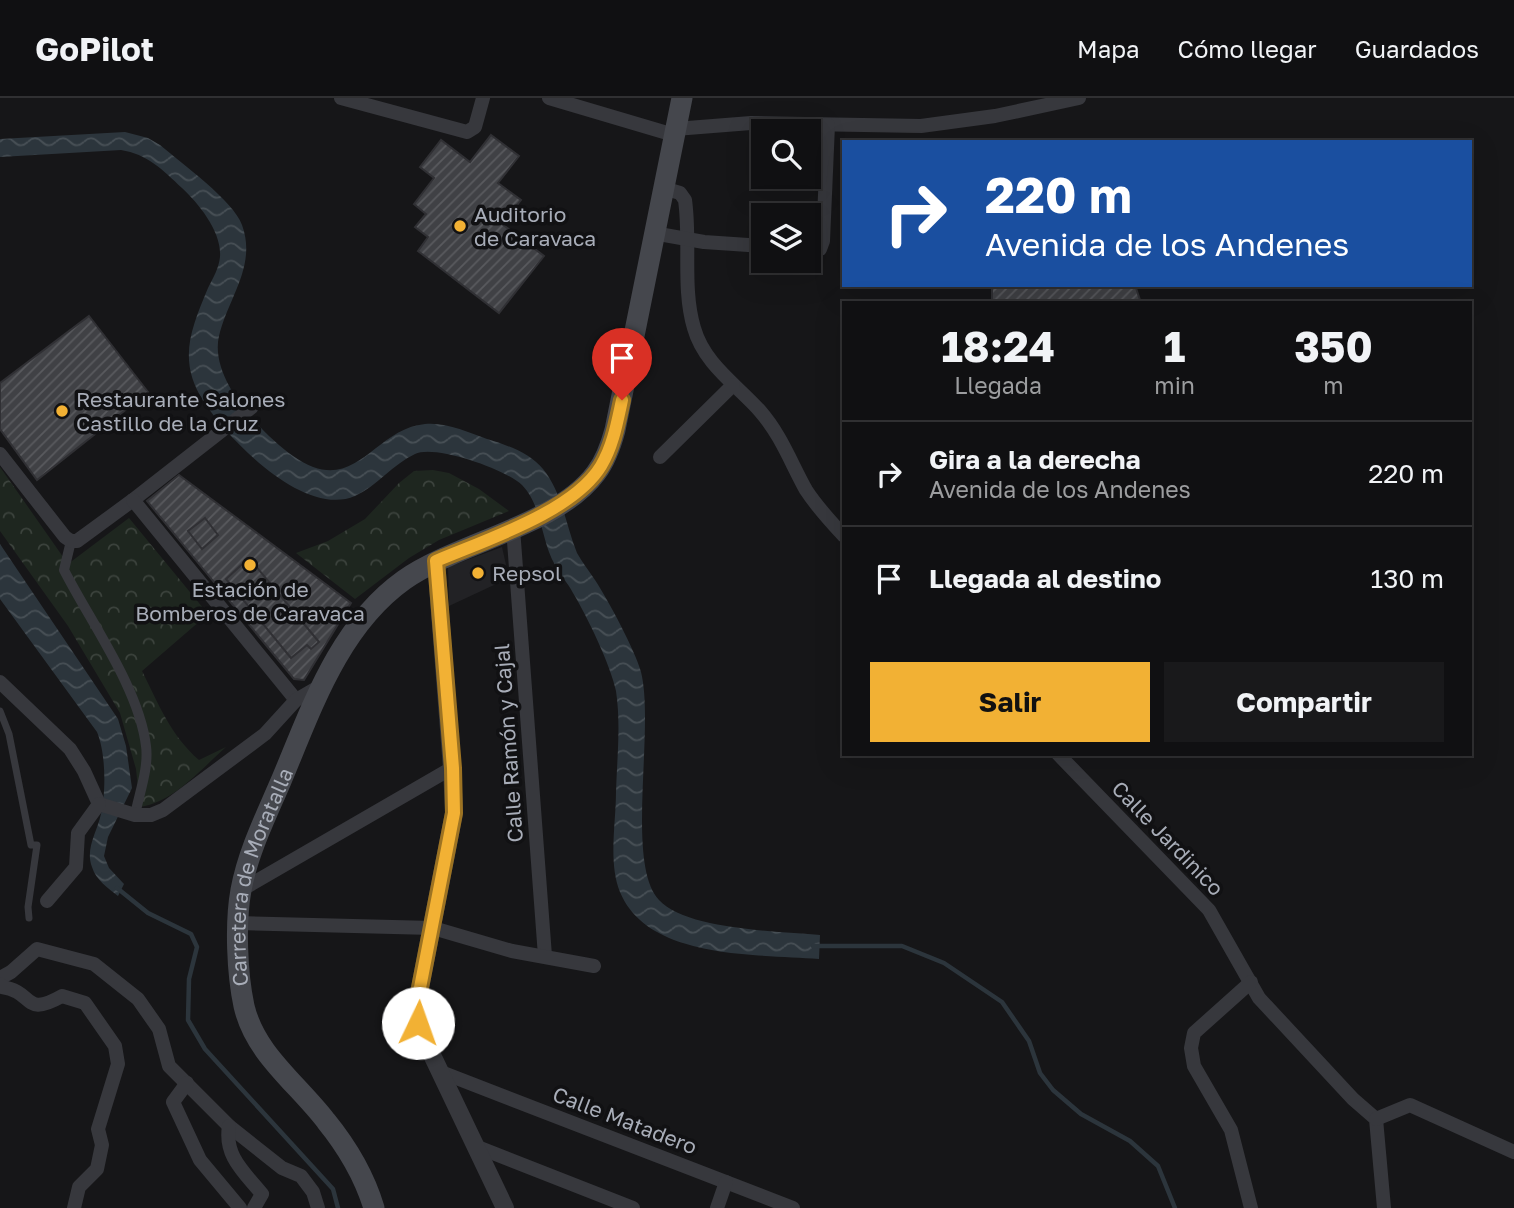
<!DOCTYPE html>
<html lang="es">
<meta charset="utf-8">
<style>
body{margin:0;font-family:"Golos Text",sans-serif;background:#19191b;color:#f1f3f6;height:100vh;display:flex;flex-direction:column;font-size:26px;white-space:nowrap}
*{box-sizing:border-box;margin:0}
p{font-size:23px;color:#9c9d9f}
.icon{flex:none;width:38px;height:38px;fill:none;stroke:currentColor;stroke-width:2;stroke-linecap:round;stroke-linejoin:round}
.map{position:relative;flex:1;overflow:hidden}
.drawer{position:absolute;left:842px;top:203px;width:630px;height:455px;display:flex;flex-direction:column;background:#101012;border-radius:0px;box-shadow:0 7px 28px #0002,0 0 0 2px #303032}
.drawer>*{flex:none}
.top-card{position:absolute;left:842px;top:42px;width:630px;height:147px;border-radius:0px;box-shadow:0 7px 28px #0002,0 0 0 2px #303032;background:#1a4fa0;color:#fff;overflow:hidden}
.buttons{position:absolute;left:751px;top:21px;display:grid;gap:14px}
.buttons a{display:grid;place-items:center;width:70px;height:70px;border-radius:0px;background:#101012;box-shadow:0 7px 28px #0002,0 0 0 2px #303032;font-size:35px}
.pin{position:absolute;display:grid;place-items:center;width:60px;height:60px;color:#fff;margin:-72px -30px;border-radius:50% 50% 50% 0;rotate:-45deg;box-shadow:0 0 7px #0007}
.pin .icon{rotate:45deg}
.me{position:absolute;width:77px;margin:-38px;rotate:3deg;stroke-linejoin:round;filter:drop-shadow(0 0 5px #0008)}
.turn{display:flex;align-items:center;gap:24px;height:147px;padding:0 28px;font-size:32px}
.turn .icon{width:91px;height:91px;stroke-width:2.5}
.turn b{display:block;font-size:49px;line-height:60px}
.eta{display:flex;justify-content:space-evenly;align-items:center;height:119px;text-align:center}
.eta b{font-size:42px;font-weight:700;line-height:49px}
.cta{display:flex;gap:14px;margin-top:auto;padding:14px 28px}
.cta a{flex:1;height:80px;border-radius:0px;background:#f2b134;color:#111;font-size:28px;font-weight:700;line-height:80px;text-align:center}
.cta a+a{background:#19191b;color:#f1f3f6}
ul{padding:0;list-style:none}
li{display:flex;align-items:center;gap:21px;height:105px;padding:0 28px;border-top:2px solid #303032}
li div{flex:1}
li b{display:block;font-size:26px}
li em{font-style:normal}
header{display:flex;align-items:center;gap:42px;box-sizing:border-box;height:98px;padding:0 35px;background:#101012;border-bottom:2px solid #303032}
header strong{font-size:33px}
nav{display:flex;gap:38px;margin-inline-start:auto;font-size:24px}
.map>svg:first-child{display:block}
.built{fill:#222225}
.park{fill:url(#park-crowns)}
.water{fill:url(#water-waves)}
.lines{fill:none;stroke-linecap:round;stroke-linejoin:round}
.stream{stroke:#2c353c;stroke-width:4.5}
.building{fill:url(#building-hatch);stroke:#303034;stroke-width:2}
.service{stroke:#37383d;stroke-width:7}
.pedestrian{stroke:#37383d;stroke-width:10}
.minor{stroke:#37383d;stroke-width:14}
.tertiary{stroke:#37383d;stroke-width:18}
.secondary{stroke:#45474d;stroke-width:21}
.route-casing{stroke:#9d7322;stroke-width:18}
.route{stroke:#f2b134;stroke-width:12}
.poi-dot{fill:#f2b134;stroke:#111113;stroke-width:2.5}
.labels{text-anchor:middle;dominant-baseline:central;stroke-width:7;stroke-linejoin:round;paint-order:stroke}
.poi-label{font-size:21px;fill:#a8adb8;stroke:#111113;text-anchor:start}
.street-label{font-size:21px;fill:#a8adb8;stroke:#111113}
</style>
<header>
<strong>GoPilot</strong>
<nav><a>Mapa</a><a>Cómo llegar</a><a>Guardados</a></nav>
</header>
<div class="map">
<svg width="1514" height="1110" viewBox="0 0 1514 1110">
<defs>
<pattern id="park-crowns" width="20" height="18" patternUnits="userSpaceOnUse" patternTransform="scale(1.75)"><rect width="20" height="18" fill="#1e261f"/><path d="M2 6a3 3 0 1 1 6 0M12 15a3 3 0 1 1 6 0" fill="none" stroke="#3c433d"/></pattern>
<pattern id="water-waves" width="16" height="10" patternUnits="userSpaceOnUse" patternTransform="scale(1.75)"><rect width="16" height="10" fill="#2c353c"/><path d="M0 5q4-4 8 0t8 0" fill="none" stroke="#485056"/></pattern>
<pattern id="building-hatch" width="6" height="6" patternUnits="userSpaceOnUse" patternTransform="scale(1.75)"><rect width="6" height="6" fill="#404145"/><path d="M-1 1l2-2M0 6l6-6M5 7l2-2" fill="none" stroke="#595a5e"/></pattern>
</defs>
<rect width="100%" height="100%" fill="#161618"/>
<path class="built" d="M502 449 509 480 449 508 448 469Z"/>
<g class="park">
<path d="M0 369 68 466 129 420 208 516 142 573C158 605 171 638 199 662L226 649C201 671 174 704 140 709L136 671 120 615 68 528 0 433Z"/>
<path d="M433 372 449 375 479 391 509 413 439 442 409 460 355 501 296 455 328 443 365 421 399 385 414 373Z"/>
</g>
<g class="water">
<path d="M125 34 148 40 160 47C181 65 234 103 242 127 257 168 228 200 219 238 209 281 261 335 293 358 355 402 372 331 425 326 446 324 468 334 487 341 507 347 530 355 543 371 562 394 566 428 577 455 582 464 589 473 595 482 608 502 635 552 641 574 655 630 625 766 659 802 686 832 779 833 820 837L819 861C758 856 648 862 620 794 608 765 616 725 616 694 617 661 621 626 616 593 611 568 587 518 573 495 568 485 560 477 555 467 541 443 542 407 522 387 507 372 435 346 415 356 393 366 377 388 355 398 304 420 229 342 204 304 177 263 191 231 208 190 213 180 219 170 220 159 222 134 199 106 182 90 163 72 147 56 121 52L0 59V41Z"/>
<path d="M0 446 118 621 126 648 132 690 108 739 104 758 109 770 124 786 118 798C108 790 96 782 92 769 85 751 97 734 101 716 106 694 106 655 97 634L0 501Z"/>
</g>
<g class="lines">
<g class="stream">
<path d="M117 790 148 815 191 836 197 849 189 881 188 922 205 951 333 1091 338 1110"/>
<path d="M813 848H902L944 865 1002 904 1029 943 1040 975 1053 992 1081 1016 1130 1043 1158 1068 1175 1110"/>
</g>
</g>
<g class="building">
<path d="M491 37 519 58 498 85 521 102 502 126 544 158 499 215 418 153 428 139 415 129 426 116 414 106 434 80 420 69 441 42 470 64Z"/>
<path d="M1135 187 1141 205H992V187Z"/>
<path d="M89 218 148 294 37 382 0 331V285Z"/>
<path d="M179 377 351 505 304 582 294 581 147 403Z"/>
<path d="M205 420 218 437 202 451 188 433Z"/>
<path d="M249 460 319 544 311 551 307 547 291 560 226 481Z"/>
</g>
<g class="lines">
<path class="service" d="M0 613 9 636 31 747H37L28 809 29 820"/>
<path class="pedestrian" d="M71 443 64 472C91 525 139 590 146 648 149 670 139 696 135 717"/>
<g class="minor">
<path d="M341 0 467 34 475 29 483 0"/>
<path d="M549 0 674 37"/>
<path d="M675 31 751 25 921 28 995 18 1079 0"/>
<path d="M663 90 680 95 685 102C691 144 682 190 694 230 704 266 737 287 760 313 781 337 791 365 806 392 817 409 830 423 844 438"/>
<path d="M653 135 704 144 763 148"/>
<path d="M808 152 820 151 823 143 828 27"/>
<path d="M0 356 65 439 71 443H77L133 402 252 309"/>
<path d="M660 359 733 287"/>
<path d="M133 402 296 602"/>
<path d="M513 430 545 858"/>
<path d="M0 584 70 651 84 673 99 706 135 717H151L163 712 265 636 296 602 322 587"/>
<path d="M1058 656 1209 812 1259 900 1353 1001 1376 1021 1384 1110"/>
<path d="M241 792 452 670"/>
<path d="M47 803 76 769 78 735 99 706"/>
<path d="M238 825 433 830 512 853 594 868"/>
<path d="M0 880 11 874 37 851 94 866 138 901 159 931 169 968 229 1028 282 1070 301 1078 313 1094 318 1110"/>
<path d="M1251 884 1194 935 1191 950 1194 968 1231 1032 1251 1110"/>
<path d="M0 886 2 889C35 894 23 920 62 898L85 905 115 948 118 966 98 1031 102 1047 97 1071 79 1089 74 1110"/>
<path d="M441 974 793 1110"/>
<path d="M187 985 173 1004 200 1062 240 1110"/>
<path d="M1376 1021 1410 1007 1514 1054"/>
<path d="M229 1028C224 1058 244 1074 262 1096L254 1110"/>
<path d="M475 1048 633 1110"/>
<path d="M717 1110 726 1084"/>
</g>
<path class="tertiary" d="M436 463 452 670 454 715 418 900 417 917 422 936 505 1110"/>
<path class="secondary" id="s1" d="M374 1110C364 1077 348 1050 326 1023 297 985 255 956 244 908 237 875 235 825 241 792 248 754 266 718 281 683 311 612 338 529 404 482 458 444 557 428 596 375 606 362 611 347 615 332L682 0"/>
</g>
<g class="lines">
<defs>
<path id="route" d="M418 925V900L454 715 453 670 436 463C485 442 573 414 601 368 613 348 617 325 622 302"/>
</defs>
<use href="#route" class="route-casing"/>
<use href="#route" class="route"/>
</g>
<g class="poi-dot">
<circle cx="460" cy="128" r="7"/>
<circle cx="62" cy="313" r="7"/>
<circle cx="250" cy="467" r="7"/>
<circle cx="478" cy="475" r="7"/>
</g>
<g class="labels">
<g class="poi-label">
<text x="474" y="116">Auditorio<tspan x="474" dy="24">de Caravaca</tspan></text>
<text x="76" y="301">Restaurante Salones<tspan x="76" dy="24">Castillo de la Cruz</tspan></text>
<text x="492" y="475">Repsol</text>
<text x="250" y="491" text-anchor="middle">Estación de<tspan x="250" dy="24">Bomberos de Caravaca</tspan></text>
</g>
<g class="street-label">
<text transform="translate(508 645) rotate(-94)">Calle Ramón y Cajal</text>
<text transform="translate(1168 740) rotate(46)">Calle Jardinico</text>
<text stroke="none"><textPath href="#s1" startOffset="376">Carretera de Moratalla</textPath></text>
<text transform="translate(625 1022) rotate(21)">Calle Matadero</text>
</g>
</g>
</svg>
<div class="buttons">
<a><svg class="icon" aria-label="search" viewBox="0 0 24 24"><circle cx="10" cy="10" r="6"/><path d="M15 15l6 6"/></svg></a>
<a><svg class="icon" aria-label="layers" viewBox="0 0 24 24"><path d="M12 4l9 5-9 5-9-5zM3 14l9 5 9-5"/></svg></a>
</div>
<div class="pin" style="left:622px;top:302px;background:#d93025"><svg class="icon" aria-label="arrive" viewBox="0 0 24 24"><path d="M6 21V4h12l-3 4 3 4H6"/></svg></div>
<svg class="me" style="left:418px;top:925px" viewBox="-20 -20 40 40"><circle r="19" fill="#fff"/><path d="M0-13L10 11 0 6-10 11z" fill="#f2b134"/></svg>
<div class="top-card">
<div class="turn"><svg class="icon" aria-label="right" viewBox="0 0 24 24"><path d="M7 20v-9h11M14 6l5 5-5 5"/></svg><div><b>220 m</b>Avenida de los Andenes</div></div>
</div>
<section class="drawer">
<div class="eta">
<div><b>18:24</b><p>Llegada</p></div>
<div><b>1</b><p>min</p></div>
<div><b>350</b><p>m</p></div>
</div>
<ul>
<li><svg class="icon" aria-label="right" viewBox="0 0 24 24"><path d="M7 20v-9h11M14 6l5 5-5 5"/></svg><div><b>Gira a la derecha</b><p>Avenida de los Andenes</p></div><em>220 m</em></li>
<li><svg class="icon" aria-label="arrive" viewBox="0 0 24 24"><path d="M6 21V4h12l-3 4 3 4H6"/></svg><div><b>Llegada al destino</b></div><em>130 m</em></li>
</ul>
<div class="cta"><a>Salir</a><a>Compartir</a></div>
</section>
</div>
